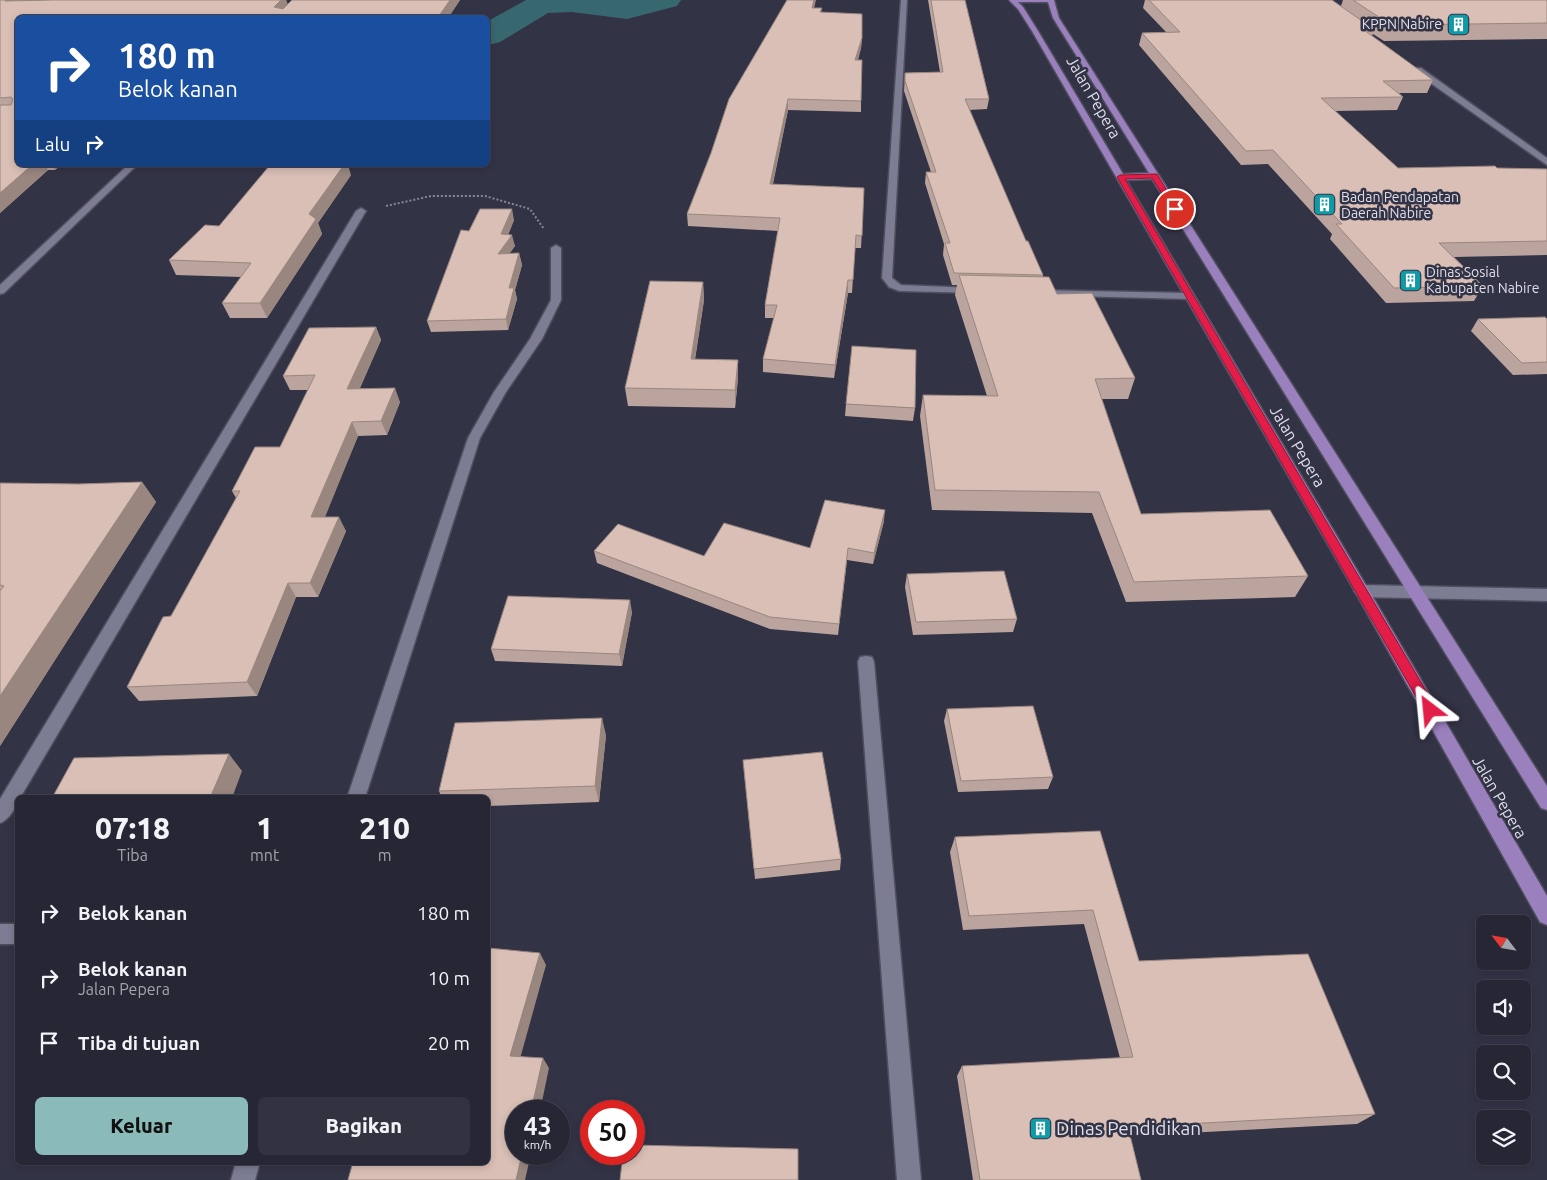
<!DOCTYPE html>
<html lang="id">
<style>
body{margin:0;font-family:Ubuntu,sans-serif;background:#323240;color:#f1f3f6;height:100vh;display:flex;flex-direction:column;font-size:19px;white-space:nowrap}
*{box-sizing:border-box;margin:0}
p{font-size:16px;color:#a4a5ac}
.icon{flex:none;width:28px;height:28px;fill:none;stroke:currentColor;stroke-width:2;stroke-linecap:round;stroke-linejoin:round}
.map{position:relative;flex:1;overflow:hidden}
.details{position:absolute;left:15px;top:795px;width:475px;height:370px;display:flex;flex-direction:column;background:#262634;border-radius:8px;box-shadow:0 2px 8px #0003,0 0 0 1px #42434f}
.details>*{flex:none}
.hud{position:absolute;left:15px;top:15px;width:475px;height:152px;border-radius:8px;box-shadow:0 2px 8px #0003,0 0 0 1px #42434f;background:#1a4fa0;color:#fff;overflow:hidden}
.needle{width:32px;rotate:301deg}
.buttons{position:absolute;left:1476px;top:915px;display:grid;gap:10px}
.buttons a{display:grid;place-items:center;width:55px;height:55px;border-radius:8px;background:#262634;box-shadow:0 2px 8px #0003,0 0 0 1px #42434f;font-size:25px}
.speed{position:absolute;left:505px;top:1100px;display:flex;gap:10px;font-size:25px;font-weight:700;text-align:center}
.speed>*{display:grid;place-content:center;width:65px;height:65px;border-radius:50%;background:#262634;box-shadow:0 2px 8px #0003,0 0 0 1px #42434f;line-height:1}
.speed small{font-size:12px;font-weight:400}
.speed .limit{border:8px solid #d22;background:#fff;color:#111}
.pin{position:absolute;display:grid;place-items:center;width:42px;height:42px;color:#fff;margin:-21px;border:2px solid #fff;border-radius:50%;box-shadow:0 1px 5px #0007}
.me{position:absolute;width:55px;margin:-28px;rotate:331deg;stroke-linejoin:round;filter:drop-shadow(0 0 4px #0008)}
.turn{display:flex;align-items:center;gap:18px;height:105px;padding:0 20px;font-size:22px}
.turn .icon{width:65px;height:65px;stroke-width:2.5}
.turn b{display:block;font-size:35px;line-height:42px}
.then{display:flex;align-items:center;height:48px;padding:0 20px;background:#0003;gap:10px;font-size:19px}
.eta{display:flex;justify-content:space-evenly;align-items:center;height:85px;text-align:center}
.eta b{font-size:30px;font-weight:800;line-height:35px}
.action{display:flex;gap:10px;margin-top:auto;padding:10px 20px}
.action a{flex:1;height:58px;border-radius:8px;background:#8bbbb9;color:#111;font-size:20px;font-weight:800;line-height:58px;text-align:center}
.action a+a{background:#323240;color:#f1f3f6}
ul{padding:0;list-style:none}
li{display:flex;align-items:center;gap:15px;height:65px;padding:0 20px}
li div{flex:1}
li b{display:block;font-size:19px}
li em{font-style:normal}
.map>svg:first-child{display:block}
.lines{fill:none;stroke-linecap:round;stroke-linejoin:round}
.river{fill:#38686f;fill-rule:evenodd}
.minor-casing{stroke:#4e4e5e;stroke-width:3}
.major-casing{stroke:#4e4e5e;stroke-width:3}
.path{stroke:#868696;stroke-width:2;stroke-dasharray:2 2;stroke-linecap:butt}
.minor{fill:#7c7d93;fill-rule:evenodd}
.major{fill:#9b80be;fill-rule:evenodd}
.wall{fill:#bba49d}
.shaded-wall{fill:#98867f}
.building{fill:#d9bfb6;stroke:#98867f}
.route{fill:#e11d48;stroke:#92132f}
.labels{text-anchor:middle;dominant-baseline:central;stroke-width:5;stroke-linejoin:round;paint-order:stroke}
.far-poi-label{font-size:14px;fill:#dfdfeb;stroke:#333346;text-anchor:start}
.street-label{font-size:16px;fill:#dfdfeb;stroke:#333346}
.near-poi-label{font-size:19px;fill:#dfdfeb;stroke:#333346;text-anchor:start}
</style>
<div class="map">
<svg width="1547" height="1180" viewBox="0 0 1547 1180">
<rect width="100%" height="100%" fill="#333346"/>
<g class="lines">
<path class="river" d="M526 0H681L677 6 627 19 572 12 548 13 500 42 488 45V21Z"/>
<defs>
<g id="minor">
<path d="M901 0H907L892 278 901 285 975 288 979 289 980 291 979 293 899 291 889 287 882 278Z"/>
<path d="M1415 68H1421L1547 158V165L1415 72Z"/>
<path d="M128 165H137L4 293 0 294V285Z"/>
<path d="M361 208 366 211 20 798H18C17 807 9 820 0 823V799L356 211Z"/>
<path d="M556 245 561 248V300L542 339 506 392 480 438 365 798H347L468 438 494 392 530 339 551 300V248Z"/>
<path d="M1036 290 1189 293 1194 296 1189 299 1032 295 1031 293Z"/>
<path d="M1362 585 1547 589V601L1362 597 1357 595 1354 591 1357 587Z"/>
<path d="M866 656 872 657 874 662 921 1180H897L858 662 860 657Z"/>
<rect x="0" y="924" width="18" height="20"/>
<path d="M236 1162H260L255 1180H231Z"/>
</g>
<path id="major" d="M1009 0H1054L1059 18 1547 786V810L1541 808 1152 179 1126 180 1367 587 1547 896V925L1540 922 1357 595 1032 31 1018 9ZM1018 2H1048L1053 18 1149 173 1123 174 1038 31 1023 7Z"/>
</defs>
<use href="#minor" class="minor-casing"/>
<use href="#major" class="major-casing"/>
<path class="path" d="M386 206 431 196H485L530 209 544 229"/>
<use href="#minor" class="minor"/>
<use href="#major" class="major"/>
</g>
<g class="wall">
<path d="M0 0H31L29 1 53 0H286L288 5 460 0 448 18H18V165H61L55 170H48L0 213Z"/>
<path d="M928 0H965L989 99 987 109 969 110 1026 241 1043 275V277L1057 294 1135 378 1128 399H1101L1141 514 1308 576 1295 597 1126 602 1092 513 932 510 920 416 923 395 987 396 955 295 957 285H952L943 255 944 244 925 183 926 172H931L904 91 905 73 940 72Z"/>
<path d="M1145 0 1341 6 1343 0H1547V39L1384 41 1373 34 1372 36 1433 80 1427 93H1399L1403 97 1397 110 1335 111 1398 168 1547 169V255L1454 257 1483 286 1474 301 1386 303 1330 239 1332 234 1268 164 1241 165 1139 45 1142 33 1166 32 1143 8Z"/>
<path d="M814 8H822L821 12 862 38 861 48 858 60 861 101V112L788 110 773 184 864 188 861 248H855L852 293H848L834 378 763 372V359L774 318H765V305L778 231 688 226 687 214Z"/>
<path d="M351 175 318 223 322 234 267 318H230L222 303 241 277 176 275 169 260 219 226Z"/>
<path d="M514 220 508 235 515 246 509 254 519 253 522 265 515 290 517 299 508 330 431 332 427 321 469 231Z"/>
<path d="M703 282 704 300 695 360H738V378L735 408 628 406 625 388Z"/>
<path d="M1478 319H1547V374L1513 375 1471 331Z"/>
<path d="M376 327 381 340 360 388 400 402 387 435 358 436 324 517 346 531 318 597H296L257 696 139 701 127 687 171 616 236 498 232 491 280 447 308 390H290L283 376Z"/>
<path d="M846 404 915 408 913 421 845 416Z"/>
<path d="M142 482 156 502 0 746V483L79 484Z"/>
<path d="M884 521 873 564 847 560 838 635 770 629 597 563 594 551 704 556 810 548Z"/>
<path d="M907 574 1017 619 1013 632 913 635 905 587Z"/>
<path d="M632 612 622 666 495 661 491 649Z"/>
<path d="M947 709 1053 777 1048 789 958 792 944 721Z"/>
<path d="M606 735 599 802 488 806V798H442L439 791Z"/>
<path d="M743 760 841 859 840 870 755 879Z"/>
<path d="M1100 831 1139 961 1375 1114 1357 1124 1130 1136 1141 1180H973L957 1076 962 1066 1120 1058 1084 924 963 930 950 852 955 837Z"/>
</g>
<g class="shaded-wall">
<path d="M8 0H31L11 12 5 1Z"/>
<path d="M281 0H286L288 6 279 18 274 7Z"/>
<path d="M450 0H460L448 18H439V16Z"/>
<path d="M814 0H816L812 18V8Z"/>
<path d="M862 38 861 48 855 70V60Z"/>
<path d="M788 99V110L770 196V184Z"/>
<path d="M32 165H45L48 170 0 213V193Z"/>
<path d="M52 165H61L55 170Z"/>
<path d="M344 165H348L351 175 318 223 322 234 267 318 260 303 309 214Z"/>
<path d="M512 209 514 220 504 245 501 234Z"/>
<path d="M512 235 515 246 501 265 498 254Z"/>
<path d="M519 253 522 265 515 290 517 299 508 330 506 319 509 288Z"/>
<path d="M848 280V293L834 378 835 365Z"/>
<path d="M703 282 704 300 692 377 691 359Z"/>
<path d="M376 327 381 340 353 403 347 389Z"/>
<path d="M738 360V378L735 408V390Z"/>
<path d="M395 388 400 402 387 435 381 421Z"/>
<path d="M352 422 358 436 319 532 311 517Z"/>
<path d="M142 482 156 502 0 746V696Z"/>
<path d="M885 510 884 521 873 564 874 553Z"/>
<path d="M339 517 346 531 318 597 310 583Z"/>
<path d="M288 583 296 597 257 696 247 682Z"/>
<path d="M630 600 632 612 622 666 619 654Z"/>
<path d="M602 718 606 735 599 802 595 786Z"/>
<path d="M229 754 242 771 232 798H210Z"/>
<path d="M540 953 546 965 518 1066 510 1056Z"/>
<path d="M543 1058 549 1068 540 1111H531Z"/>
<path d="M522 1154H531L525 1180H516Z"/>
</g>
<g class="building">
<path d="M0 0H8L5 1 53 0H281L274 7 283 9 292 0H450L439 16H370L369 18H18V165H32L0 193V105H11L13 99 11 97 0 98Z"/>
<path d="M787 0H814L812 8H822L820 12 862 14V38L855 60H862L861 101 788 99 770 184 864 188 862 236 856 235 853 280H848L835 365 763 359 777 305H765L780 218 687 214 711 153 729 99Z"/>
<path d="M931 0H965L989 99H965L1026 241H1028L1043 275 954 273 945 243H950L926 172H936L905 81V73L943 72Z"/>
<path d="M1149 0H1332L1375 30H1364L1433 80 1383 81 1403 97 1321 98 1398 168 1495 166 1497 168 1547 169V241L1439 243 1483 286 1394 288 1336 224H1342L1273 150 1246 151 1142 33 1180 32Z"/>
<path d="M1353 0H1547V23L1391 25Z"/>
<path d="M270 165H344L309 214 316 219 260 303H222L251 263 169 260 205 225 219 226Z"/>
<path d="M480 209H512L501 234 512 235 498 254 519 253 509 288H514L506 319 427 321 461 230 469 231Z"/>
<path d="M959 275 1049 277 1057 294 1092 293 1135 378 1095 379 1141 514 1270 510 1308 576 1134 582 1099 492 935 490 923 395 998 396Z"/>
<path d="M650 281 703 282 691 359 738 360 735 390 625 388Z"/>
<path d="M1545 317 1547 319V362L1522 363 1478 319Z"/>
<path d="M376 327 347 389 395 388 381 421 352 422 311 517H339L310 583H288L247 682 127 687 163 617 171 616 240 491H232L255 447H280L315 375 283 376 309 328Z"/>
<path d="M852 346 916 350 915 408 846 404Z"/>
<path d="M142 482 0 696V591L4 586 0 585V483L79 484Z"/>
<path d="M825 500 885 510 874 553 848 548 839 624 770 617 594 551 618 524 704 556 724 523 810 548Z"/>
<path d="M1004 571 1017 619 916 622 907 574Z"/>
<path d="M508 596 630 600 619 654 491 649Z"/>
<path d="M1033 706 1053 777 961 781 947 709Z"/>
<path d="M602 718 595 786 439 791 455 723Z"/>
<path d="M822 752 841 859 754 869 743 760Z"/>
<path d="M229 754 210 798H52L74 758Z"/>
<path d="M1100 831 1139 961 1308 954 1375 1114 1128 1127 1141 1180H980L962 1066 1133 1057 1093 910 969 916 955 837Z"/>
<path d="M488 948 540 953 510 1056 543 1058 531 1111H516V1154H522L516 1180H348L353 1162H488Z"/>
<path d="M634 1145 798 1149V1180H620L623 1154H634Z"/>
</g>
<path class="route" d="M1157 174 1178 209 1177 210H1172L1152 178 1125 179 1435 706 1437 710 1435 714 1430 715 1426 714 1117 177 1120 175Z"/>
<defs>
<symbol id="building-square" viewBox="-11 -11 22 22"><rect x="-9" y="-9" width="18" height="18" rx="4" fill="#0f9aa8" stroke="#333346"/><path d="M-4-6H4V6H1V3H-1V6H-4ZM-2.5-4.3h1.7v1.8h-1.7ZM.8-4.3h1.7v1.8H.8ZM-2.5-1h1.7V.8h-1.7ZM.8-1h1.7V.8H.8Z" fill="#fff"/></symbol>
</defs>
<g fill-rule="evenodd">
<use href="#building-square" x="1446" y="12" width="25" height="25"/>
<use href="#building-square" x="1312" y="192" width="25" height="25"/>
<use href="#building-square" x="1398" y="268" width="25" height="25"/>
<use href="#building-square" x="1028" y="1116" width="25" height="25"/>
</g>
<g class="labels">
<g class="far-poi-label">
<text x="1442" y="24" text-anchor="end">KPPN Nabire</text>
<text x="1341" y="197">Badan Pendapatan<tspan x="1341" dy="16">Daerah Nabire</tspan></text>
<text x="1426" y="272">Dinas Sosial<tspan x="1426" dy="16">Kabupaten Nabire</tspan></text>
</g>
<g class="street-label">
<text transform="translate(1094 97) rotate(60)">Jalan Pepera</text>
<text transform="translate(1298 446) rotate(59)">Jalan Pepera</text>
<text transform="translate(1500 797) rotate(60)">Jalan Pepera</text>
</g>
<g class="near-poi-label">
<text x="1056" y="1128">Dinas Pendidikan</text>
</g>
</g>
</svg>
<div class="buttons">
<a><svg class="needle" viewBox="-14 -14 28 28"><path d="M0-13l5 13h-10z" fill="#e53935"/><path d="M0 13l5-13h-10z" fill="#a4a5ac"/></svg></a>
<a><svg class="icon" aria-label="sound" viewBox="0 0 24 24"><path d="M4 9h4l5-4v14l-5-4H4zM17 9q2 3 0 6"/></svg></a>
<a><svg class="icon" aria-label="search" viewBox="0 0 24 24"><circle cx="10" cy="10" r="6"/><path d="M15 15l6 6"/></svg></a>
<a><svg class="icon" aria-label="layers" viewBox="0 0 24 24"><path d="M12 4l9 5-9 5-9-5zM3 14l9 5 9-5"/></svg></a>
</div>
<div class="speed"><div>43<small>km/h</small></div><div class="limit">50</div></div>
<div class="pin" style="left:1175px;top:209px;background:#d93025"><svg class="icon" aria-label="arrive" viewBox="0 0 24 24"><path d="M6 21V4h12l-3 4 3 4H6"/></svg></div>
<svg class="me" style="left:1430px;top:710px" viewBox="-20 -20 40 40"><path d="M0-17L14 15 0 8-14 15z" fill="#e11d48" stroke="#fff" stroke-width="4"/></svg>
<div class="hud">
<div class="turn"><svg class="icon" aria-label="right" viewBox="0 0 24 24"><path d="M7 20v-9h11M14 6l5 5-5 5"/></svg><div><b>180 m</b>Belok kanan</div></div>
<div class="then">Lalu<svg class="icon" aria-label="right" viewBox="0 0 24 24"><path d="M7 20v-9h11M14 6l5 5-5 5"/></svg></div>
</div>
<section class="details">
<div class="eta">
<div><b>07:18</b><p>Tiba</p></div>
<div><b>1</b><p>mnt</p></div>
<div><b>210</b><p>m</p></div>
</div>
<ul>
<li><svg class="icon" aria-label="right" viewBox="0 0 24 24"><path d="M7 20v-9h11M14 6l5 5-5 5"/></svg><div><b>Belok kanan</b></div><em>180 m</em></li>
<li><svg class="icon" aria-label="right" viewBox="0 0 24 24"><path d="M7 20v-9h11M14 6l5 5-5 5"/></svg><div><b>Belok kanan</b><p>Jalan Pepera</p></div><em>10 m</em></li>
<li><svg class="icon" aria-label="arrive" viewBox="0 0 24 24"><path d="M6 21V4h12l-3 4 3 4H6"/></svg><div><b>Tiba di tujuan</b></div><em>20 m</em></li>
</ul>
<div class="action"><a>Keluar</a><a>Bagikan</a></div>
</section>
</div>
